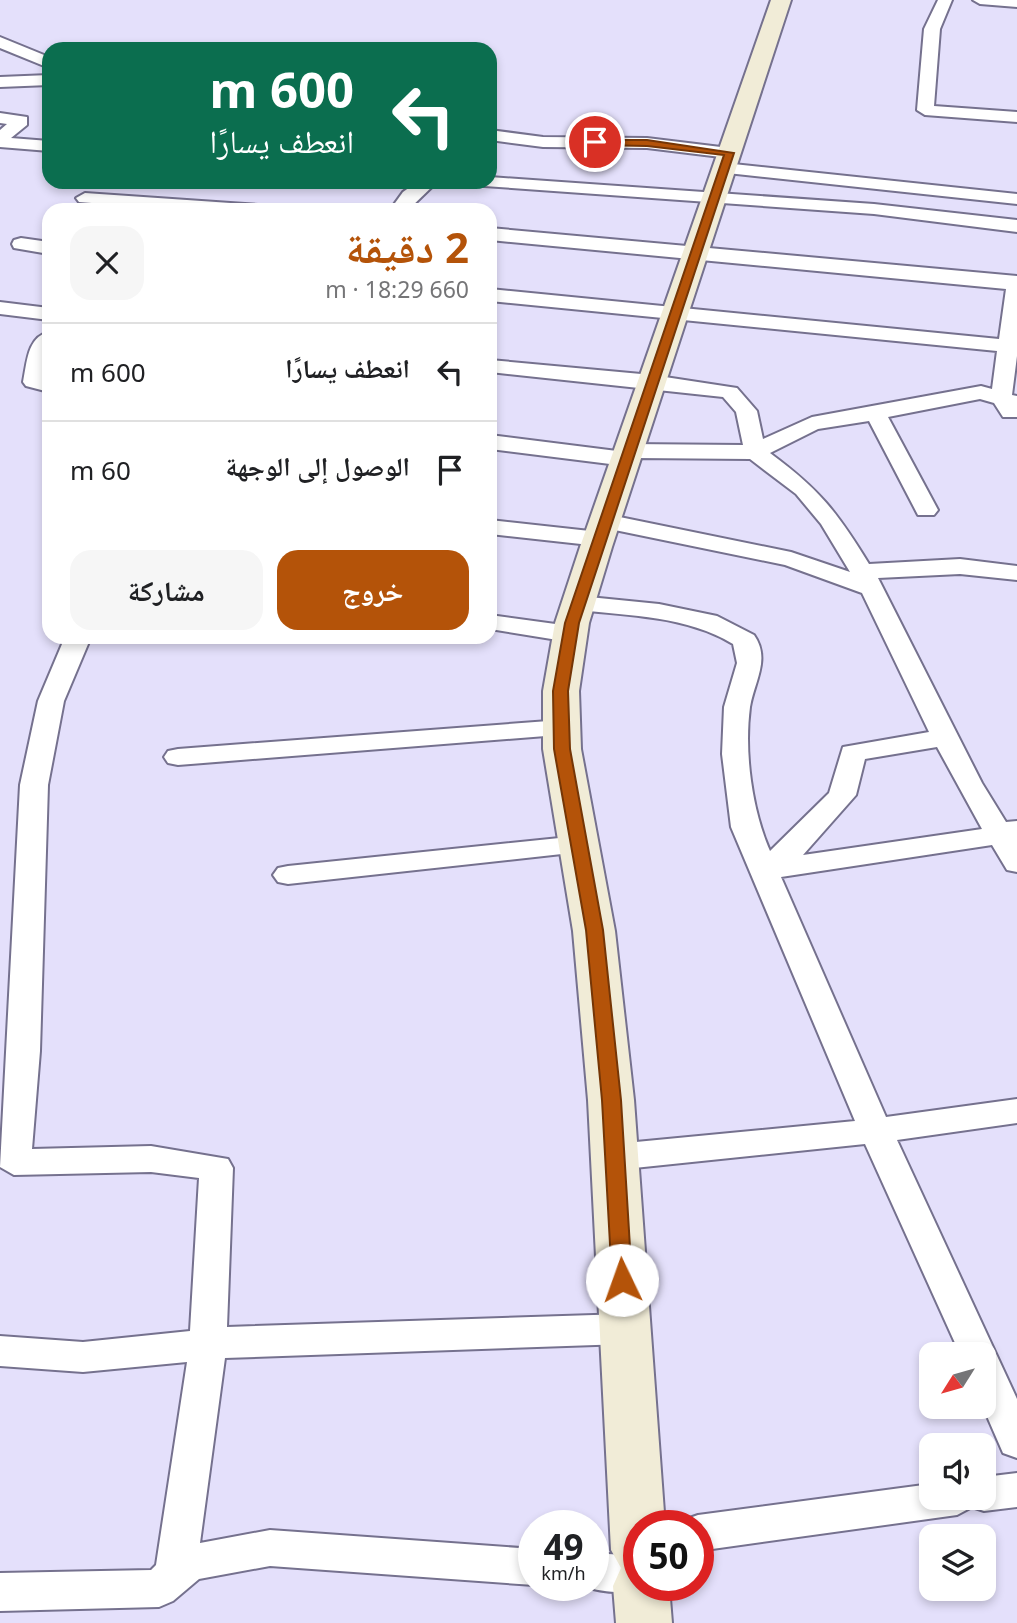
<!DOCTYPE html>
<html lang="ar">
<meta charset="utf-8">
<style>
body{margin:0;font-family:"Noto Sans","Noto Naskh Arabic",sans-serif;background:#f6f6f6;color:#202124;direction:rtl;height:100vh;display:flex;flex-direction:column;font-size:26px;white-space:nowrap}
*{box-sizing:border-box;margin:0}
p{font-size:23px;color:#757577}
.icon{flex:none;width:38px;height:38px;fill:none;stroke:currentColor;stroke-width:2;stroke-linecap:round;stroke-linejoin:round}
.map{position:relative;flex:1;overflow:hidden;direction:ltr}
.details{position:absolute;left:42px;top:203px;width:455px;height:441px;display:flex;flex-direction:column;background:#fff;border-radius:21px;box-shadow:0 4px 10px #0003;direction:rtl}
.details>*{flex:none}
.hud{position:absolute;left:42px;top:42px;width:455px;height:147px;border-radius:21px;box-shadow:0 4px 10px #0003;direction:rtl;background:#0b6e4f;color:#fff;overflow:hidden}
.needle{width:46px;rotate:233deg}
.fabs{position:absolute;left:919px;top:1342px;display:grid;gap:14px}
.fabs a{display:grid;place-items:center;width:77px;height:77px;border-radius:14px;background:#fff;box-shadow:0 4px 10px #0003;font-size:35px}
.speed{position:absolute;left:518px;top:1510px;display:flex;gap:14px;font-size:35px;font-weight:700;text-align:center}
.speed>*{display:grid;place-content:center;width:91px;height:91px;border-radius:50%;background:#fff;box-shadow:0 4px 10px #0003;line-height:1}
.speed small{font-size:18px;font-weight:400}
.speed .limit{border:10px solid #d22;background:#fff;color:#111}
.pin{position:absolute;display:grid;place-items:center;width:60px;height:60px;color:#fff;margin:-30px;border:4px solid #fff;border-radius:50%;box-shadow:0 2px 7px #0007}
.me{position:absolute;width:77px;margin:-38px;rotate:357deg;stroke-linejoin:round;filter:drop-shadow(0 0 5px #0008)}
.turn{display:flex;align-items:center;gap:24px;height:147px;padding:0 28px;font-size:32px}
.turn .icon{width:91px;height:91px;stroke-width:2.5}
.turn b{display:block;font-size:49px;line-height:60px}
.round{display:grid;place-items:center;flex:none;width:74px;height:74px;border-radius:21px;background:#f6f6f6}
.head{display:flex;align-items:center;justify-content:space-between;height:119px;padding:0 28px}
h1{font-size:42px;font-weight:700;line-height:52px;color:#b45309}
.button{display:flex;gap:14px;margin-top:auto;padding:14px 28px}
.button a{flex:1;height:80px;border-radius:21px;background:#b45309;color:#fff;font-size:28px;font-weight:700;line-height:80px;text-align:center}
.button a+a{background:#f6f6f6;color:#202124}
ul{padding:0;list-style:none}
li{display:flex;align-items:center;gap:21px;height:98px;padding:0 28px;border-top:2px solid #e0e0e0}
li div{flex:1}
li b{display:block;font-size:26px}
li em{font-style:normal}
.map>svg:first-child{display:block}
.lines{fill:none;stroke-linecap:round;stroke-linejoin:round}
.minor-casing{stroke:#75718e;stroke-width:4}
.secondary-casing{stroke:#75718e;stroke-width:4}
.minor{fill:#fff;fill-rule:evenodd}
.secondary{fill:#f1ecd7;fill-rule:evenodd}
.route{fill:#b45309;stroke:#753606;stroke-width:2}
</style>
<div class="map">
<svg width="1017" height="1623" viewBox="0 0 1017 1623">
<rect width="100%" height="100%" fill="#e4e0fb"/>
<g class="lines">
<defs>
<g id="minor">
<path d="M938 0H952L940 29 934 106 1017 112V122L925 115 917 110 924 29Z"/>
<path d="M973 0H1017V7L980 4Z"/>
<path d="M0 37 49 57V68L0 48Z"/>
<path d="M49 75V85L0 87V77Z"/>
<path d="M0 113 27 117V125L11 138 49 141V151L0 147V130L7 124 0 123Z"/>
<path d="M490 130 543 137 647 138 729 148 738 153 729 158 647 148 543 147 490 140Z"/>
<path d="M724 163 1017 194V204L718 172 715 168 718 164Z"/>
<path d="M490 177 874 204 1017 220V232L874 214 484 186 481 182H490Z"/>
<path d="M417 182H437L408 210H390L403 192Z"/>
<path d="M85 193 258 205 267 210H180L79 202 76 198Z"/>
<path d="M490 228 1017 276V356L1012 395 1017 396V417H1003L994 403 980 399 888 417 938 510 934 515H918L869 421 818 429 770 453C820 490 837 512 869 564L960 559 1017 566V580L960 574 878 578 982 783 1006 822 1017 821V872L1007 870 992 845 781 877 886 1117 1017 1099V1123L897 1140 1017 1399V1458L1003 1453 983 1407 984 1354H960L865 1144 615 1170 603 1166 598 1157 603 1148 615 1144 855 1121 731 827 722 754 724 707 737 663 733 644C687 616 631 616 579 610L570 608 567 603 570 598 579 596 659 604 717 616 754 635C771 659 754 682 750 707 744 753 752 810 770 851L829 793 843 747 929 732 862 593 785 565 605 528 597 526 593 521 597 516 605 514 791 552 850 572 821 524 796 494 750 459 636 458 634 464 626 466 490 449V435L617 451 620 446 628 444 743 445 736 412 723 397 490 372V360L652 375 737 388 757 411 763 439 812 417 981 386 992 389 997 351 490 301V289L999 339 1006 289 490 240ZM937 747 982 829 803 855 856 795 865 759Z"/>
<path d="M21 238 49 242V254L14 248 12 244 14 240Z"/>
<path d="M0 302 49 308V320L0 314Z"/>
<path d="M49 332V356L44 379 49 380V392L26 386 23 382C27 363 27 337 49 332Z"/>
<path d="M490 520 599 532 607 534 611 539 607 544 599 546 490 534Z"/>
<path d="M490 615 570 626 579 629 583 634 579 639 570 642 490 629Z"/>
<path d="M65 637H91L64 701 48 785 40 1051 32 1149 151 1146 228 1159 233 1168 227 1327 625 1314 638 1318 643 1329 638 1340 625 1344 225 1358 200 1543 270 1530 534 1549V1585L270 1566 199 1579 173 1601 159 1607 0 1611V1573L151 1570 156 1565 187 1362 83 1372 0 1366V1336L83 1342 190 1331 199 1178 151 1172 14 1175 0 1167 20 785 38 701Z"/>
<path d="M562 720 571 722 575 728 571 734 178 765 168 763 164 757 168 751 178 749Z"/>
<path d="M579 836 589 839 593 845 589 851 288 884 278 882 273 875 278 868 288 866Z"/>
<path d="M1017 1473V1507L984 1511 972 1507 957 1515 698 1551V1526H681L684 1520 698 1515 931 1484V1498H984V1477Z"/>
<path d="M593 1553 639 1556V1586L653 1587C632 1595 604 1593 583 1586H593Z"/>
</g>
<path id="secondary" d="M771 0H791L612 547 589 623 579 691 581 749 615 931 634 1100 665 1526H639V1586H669L672 1623H616L613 1586 621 1568 611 1550 588 1100 573 931 543 749V691L555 623 580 547Z"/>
</defs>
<use href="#minor" class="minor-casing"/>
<use href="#secondary" class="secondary-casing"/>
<use href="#minor" class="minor"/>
<use href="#secondary" class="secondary"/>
</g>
<path class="route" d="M592 140H647L734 153 579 623 568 691 570 749 603 930 621 1100 632 1280 629 1286H615L612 1280 602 1100 586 930 554 749 553 691 565 623 724 155 647 146 595 145Z"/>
</svg>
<div class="fabs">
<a><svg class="needle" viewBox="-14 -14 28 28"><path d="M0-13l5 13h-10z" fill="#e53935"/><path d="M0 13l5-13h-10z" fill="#757577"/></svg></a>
<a><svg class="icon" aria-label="sound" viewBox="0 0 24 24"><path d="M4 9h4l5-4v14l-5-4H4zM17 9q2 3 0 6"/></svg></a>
<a><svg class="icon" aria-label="layers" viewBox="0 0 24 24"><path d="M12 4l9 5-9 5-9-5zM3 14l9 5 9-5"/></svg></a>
</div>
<div class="speed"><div>49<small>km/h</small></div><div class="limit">50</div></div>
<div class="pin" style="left:595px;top:142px;background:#d93025"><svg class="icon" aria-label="arrive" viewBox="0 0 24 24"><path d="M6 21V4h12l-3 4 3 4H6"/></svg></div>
<svg class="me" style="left:622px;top:1280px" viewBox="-20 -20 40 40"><circle r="19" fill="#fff"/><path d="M0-13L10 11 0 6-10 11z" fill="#b45309"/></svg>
<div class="hud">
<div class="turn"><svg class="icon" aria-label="left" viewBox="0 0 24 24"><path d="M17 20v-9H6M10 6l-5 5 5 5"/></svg><div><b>600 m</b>انعطف يسارًا</div></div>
</div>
<section class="details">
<div class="head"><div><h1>2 دقيقة</h1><p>660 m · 18:29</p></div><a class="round"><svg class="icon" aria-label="close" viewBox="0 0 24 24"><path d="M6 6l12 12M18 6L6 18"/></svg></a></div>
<ul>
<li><svg class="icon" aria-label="left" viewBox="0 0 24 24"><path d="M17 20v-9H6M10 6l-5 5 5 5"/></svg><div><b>انعطف يسارًا</b></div><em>600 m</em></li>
<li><svg class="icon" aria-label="arrive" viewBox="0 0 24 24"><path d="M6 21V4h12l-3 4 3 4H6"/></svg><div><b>الوصول إلى الوجهة</b></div><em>60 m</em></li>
</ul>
<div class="button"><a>خروج</a><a>مشاركة</a></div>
</section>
</div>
